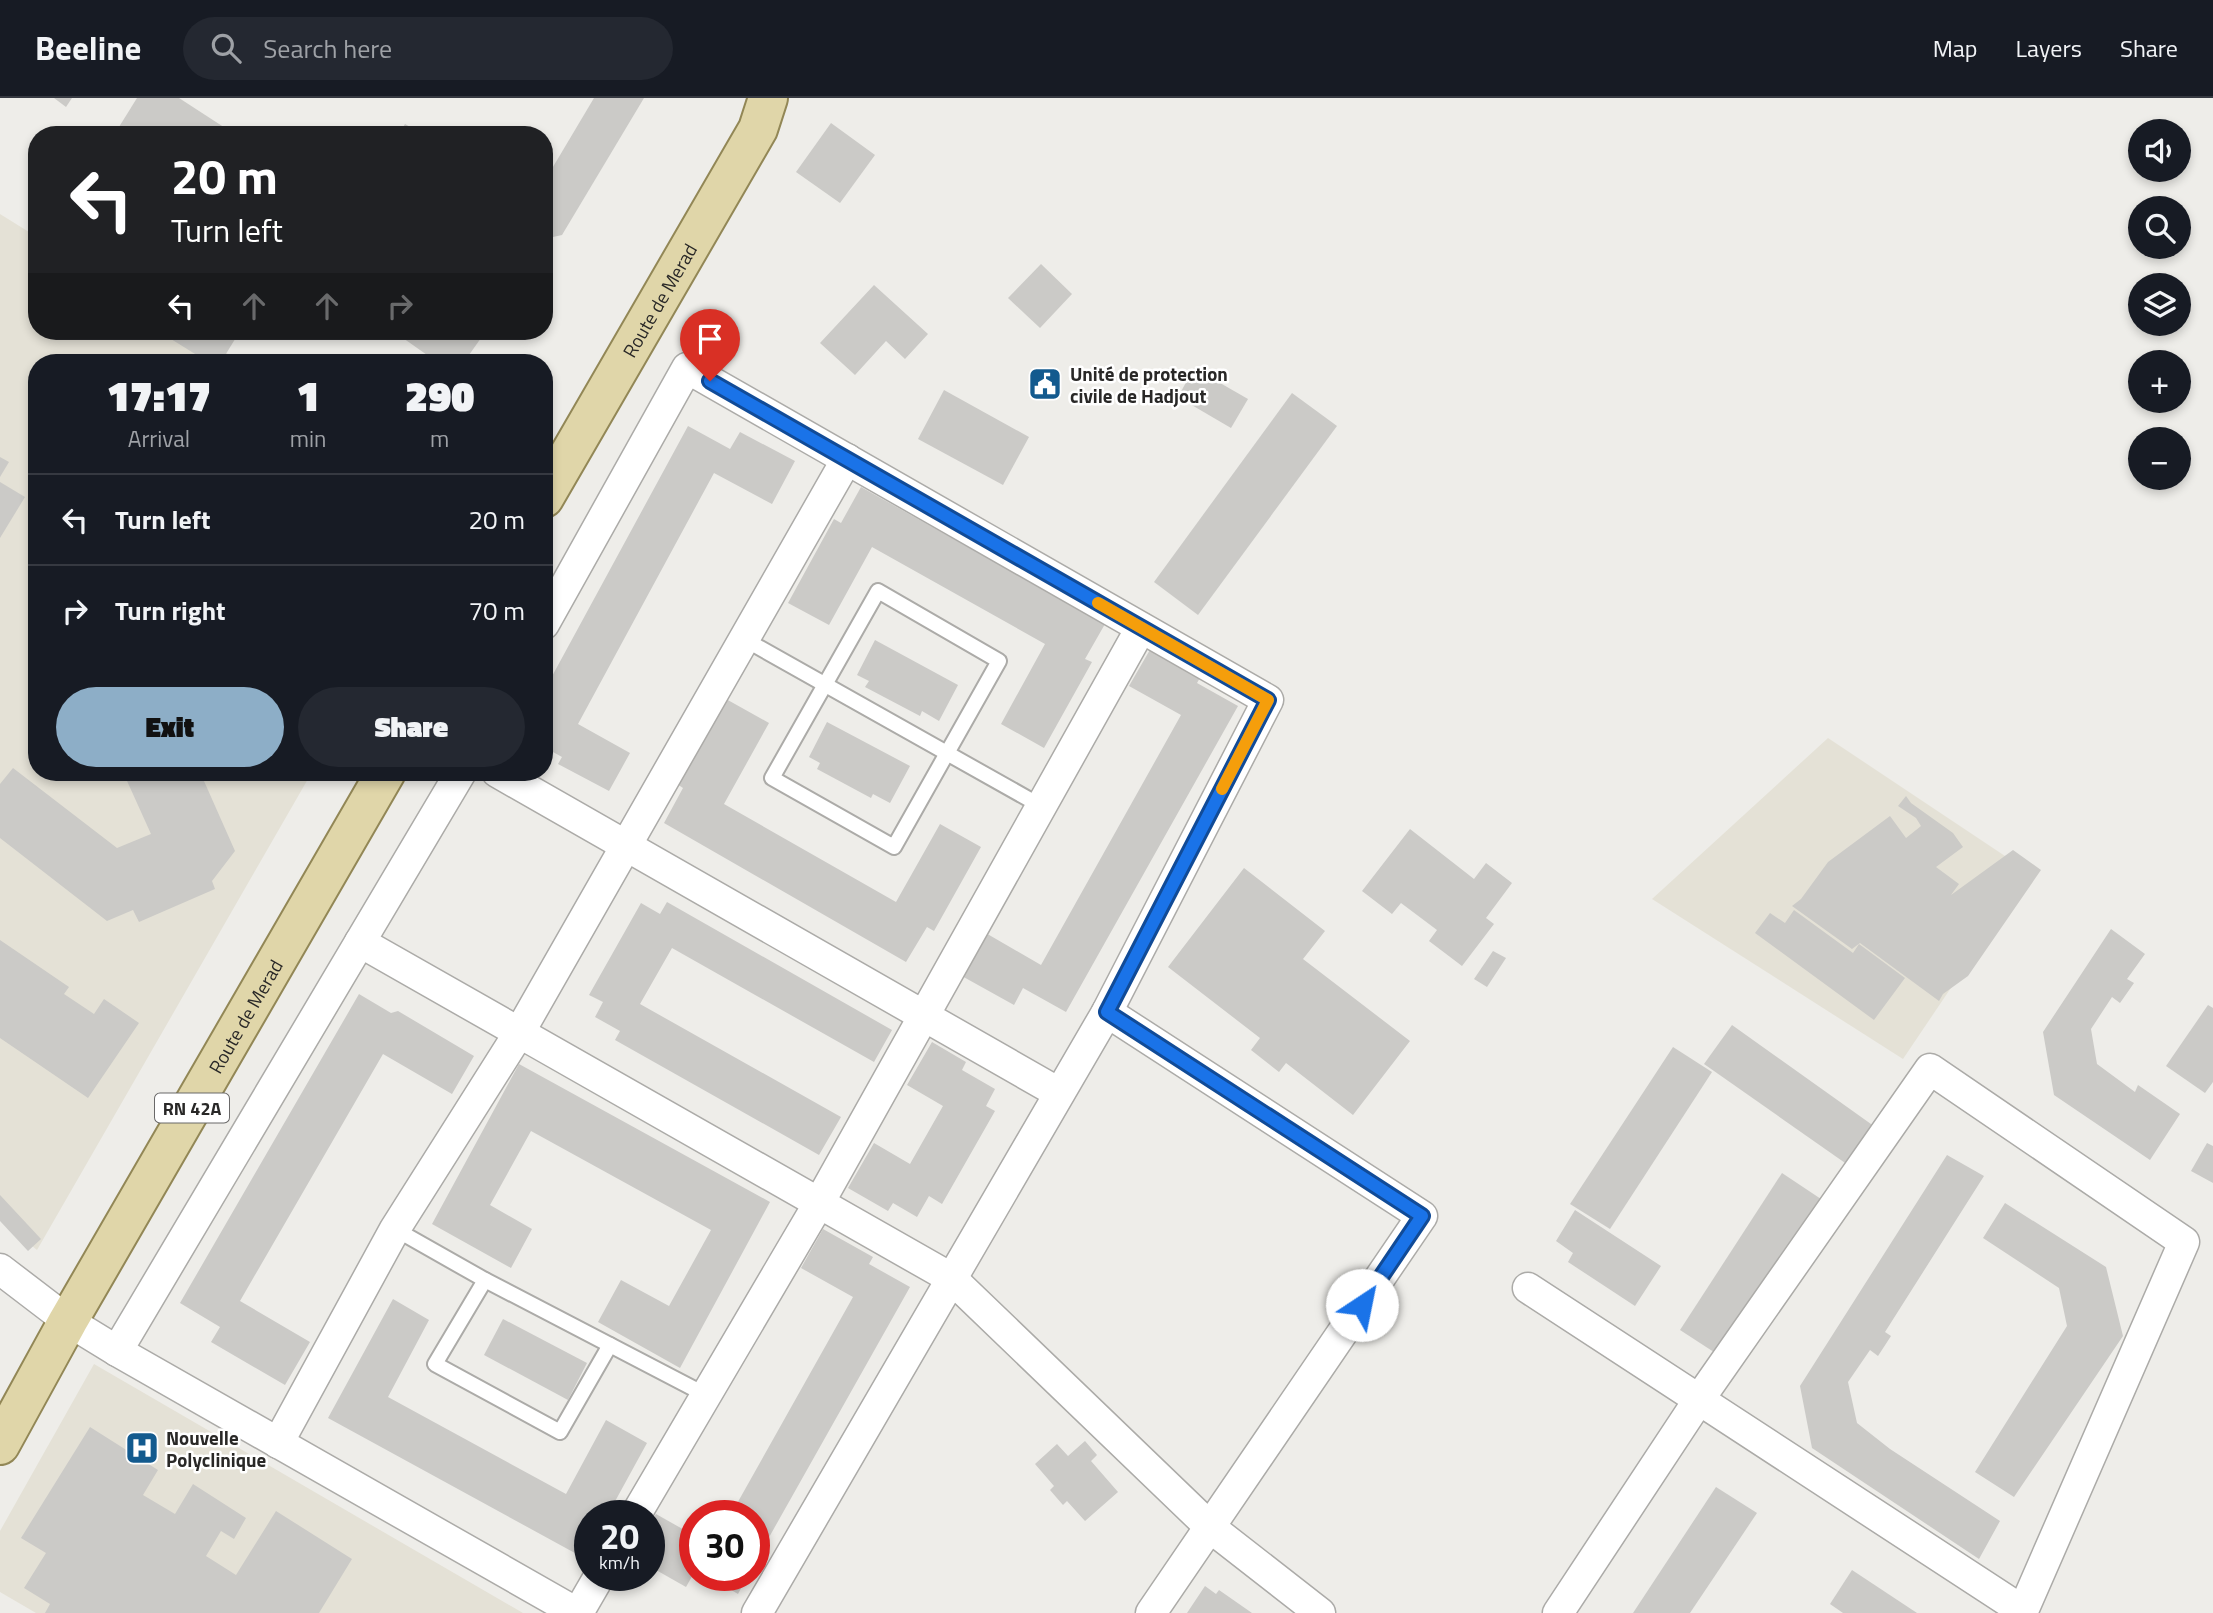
<!DOCTYPE html>
<meta charset="utf-8">
<style>
body{margin:0;font-family:"Titillium Web",sans-serif;background:#242831;color:#f1f3f6;height:100vh;display:flex;flex-direction:column;font-size:26px;white-space:nowrap}
*{box-sizing:border-box;margin:0}
p{font-size:23px;color:#9ea1a6}
.icon{flex:none;width:38px;height:38px;fill:none;stroke:currentColor;stroke-width:2;stroke-linecap:round;stroke-linejoin:round}
.map{position:relative;flex:1;overflow:hidden}
.panel{position:absolute;left:28px;top:256px;width:525px;height:427px;display:flex;flex-direction:column;background:#171b24;border-radius:28px;box-shadow:0 4px 10px #0003}
.panel>*{flex:none}
.guide{position:absolute;left:28px;top:28px;width:525px;height:214px;border-radius:28px;box-shadow:0 4px 10px #0003;background:#202124;color:#fff;overflow:hidden}
.fabs{position:absolute;left:2128px;top:21px;display:grid;gap:14px}
.fabs a{display:grid;place-items:center;width:63px;height:63px;border-radius:50%;background:#171b24;box-shadow:0 4px 10px #0003;font-size:35px}
.speed{position:absolute;left:574px;top:1402px;display:flex;gap:14px;font-size:35px;font-weight:700;text-align:center}
.speed>*{display:grid;place-content:center;width:91px;height:91px;border-radius:50%;background:#171b24;box-shadow:0 4px 10px #0003;line-height:1}
.speed small{font-size:18px;font-weight:400}
.speed .limit{border:10px solid #d22;background:#fff;color:#111}
.pin{position:absolute;display:grid;place-items:center;width:60px;height:60px;color:#fff;margin:-72px -30px;border-radius:50% 50% 50% 0;rotate:-45deg;box-shadow:0 0 7px #0007}
.pin .icon{rotate:45deg}
.me{position:absolute;width:77px;margin:-38px;rotate:34deg;stroke-linejoin:round;filter:drop-shadow(0 0 5px #0008)}
.turn{display:flex;align-items:center;gap:24px;height:147px;padding:0 28px;font-size:32px}
.turn .icon{width:91px;height:91px;stroke-width:2.5}
.turn b{display:block;font-size:49px;line-height:60px}
.lanes{display:flex;align-items:center;height:66px;padding:0 28px;background:#0003;justify-content:center;gap:35px;direction:ltr}
.lanes .off{opacity:.35}
.eta{display:flex;justify-content:space-evenly;align-items:center;height:119px;text-align:center}
.eta b{font-size:42px;font-weight:800;line-height:49px}
.primary-button{display:flex;gap:14px;margin-top:auto;padding:14px 28px}
.primary-button a{flex:1;height:80px;border-radius:42px;background:#8daec7;color:#111;font-size:28px;font-weight:800;line-height:80px;text-align:center}
.primary-button a+a{background:#242831;color:#f1f3f6}
ul{padding:0;list-style:none}
li{display:flex;align-items:center;gap:21px;height:91px;padding:0 28px;border-top:2px solid #363941}
li div{flex:1}
li b{display:block;font-size:26px}
li em{font-style:normal}
header{display:flex;align-items:center;gap:42px;box-sizing:border-box;height:98px;padding:0 35px;background:#171b24;border-bottom:2px solid #363941}
header strong{font-size:33px}
nav{display:flex;gap:38px;margin-inline-start:auto;font-size:24px}
.search{width:490px;height:63px;background:#242831;display:flex;align-items:center;gap:18px;box-sizing:border-box;padding:0 24px;border-radius:38px;color:#9ea1a6;font-size:26px}
.map>svg:first-child{display:block}
.built{fill:#e4e1d6}
.building{fill:#cbcac7}
.lines{fill:none;stroke-linecap:round;stroke-linejoin:round}
.lane-casing{stroke:#acaba8;stroke-width:18}
.street-casing{stroke:#acaba8;stroke-width:33}
.primary-casing{stroke:#928756;stroke-width:42}
.lane{stroke:#fff;stroke-width:14}
.street{stroke:#fff;stroke-width:30}
.primary{stroke:#e0d6a9;stroke-width:38}
.route-casing{stroke:#114b97;stroke-width:18}
.route{stroke:#1a73e8;stroke-width:12}
.slow{stroke:#f59e0b;stroke-width:12}
.labels{text-anchor:middle;dominant-baseline:central;stroke-width:5;stroke-linejoin:round;paint-order:stroke}
.shield{fill:#fff;stroke:#696868;stroke-width:2}
.shield-label{font-size:18px;font-weight:bold;fill:#292827}
.street-label{font-size:19px;fill:#292827;stroke:#fff}
.poi-label{font-size:19px;font-weight:bold;fill:#292827;stroke:#fff;text-anchor:start}
</style>
<header>
<strong>Beeline</strong>
<div class="search"><svg class="icon" aria-label="search" viewBox="0 0 24 24"><circle cx="10" cy="10" r="6"/><path d="M15 15l6 6"/></svg>Search here</div>
<nav><a>Map</a><a>Layers</a><a>Share</a></nav>
</header>
<div class="map">
<svg width="2213" height="1515" viewBox="0 0 2213 1515">
<rect width="100%" height="100%" fill="#eeede9"/>
<g class="built">
<path d="M0 116 37 139V233H190L241 264H37V674H312L37 1152 0 1122Z"/>
<path d="M1828 640 2029 774 1903 961 1652 801Z"/>
<path d="M94 1266 523 1515H36L0 1494V1433Z"/>
</g>
<g class="building">
<path d="M54 0H72L66 9Z"/>
<path d="M137 0H179L236 37H114Z"/>
<path d="M594 0H644L562 137 544 141V84Z"/>
<path d="M831 25 875 57 840 105 796 74Z"/>
<path d="M405 26 424 37H398Z"/>
<path d="M1041 166 1072 196 1040 230 1008 200Z"/>
<path d="M874 187 928 236 905 261 886 243 855 277 820 245Z"/>
<path d="M176 233H240L221 264H208L171 241Z"/>
<path d="M393 233H486L464 264H437Z"/>
<path d="M1194 270 1248 301 1231 330 1178 299Z"/>
<path d="M944 292 1029 339 1003 387 918 341Z"/>
<path d="M1292 295 1337 328 1198 517 1154 484Z"/>
<path d="M688 328 730 351 740 334 795 363 772 406 714 375 578 626 630 655 609 693 558 666 562 659 544 649V593Z"/>
<path d="M0 359 9 364 0 379Z"/>
<path d="M0 384 25 399 0 440Z"/>
<path d="M861 389 1105 526 1085 561 1092 564 1044 650 1001 626 1045 546 872 449 829 527 788 505 834 421 841 425Z"/>
<path d="M875 542 958 587 939 623 922 613 920 618 865 589 869 583 857 577Z"/>
<path d="M1151 550 1201 578 1197 585 1238 608 1066 914 1023 890 1014 907 960 877 984 834 1041 867 1181 617 1129 588Z"/>
<path d="M726 601 769 625 724 706 896 804 940 726 981 749 934 833 927 829 906 864 664 725 683 690 677 686Z"/>
<path d="M827 624 910 668 890 705 873 696 871 700 817 671 820 665 809 659Z"/>
<path d="M13 670 117 750 151 736 123 674H200L235 753 212 783 215 791 139 824 133 812 107 823 0 740V686Z"/>
<path d="M1906 698 1911 705 1953 735 1963 749 1936 769 1959 786 1951 797 2013 752 2041 772 1968 878 1943 896 1939 903 1860 845 1852 851 1792 808 1801 801 1828 764 1890 718 1906 740 1921 728 1916 720 1898 708Z"/>
<path d="M1410 731 1474 781 1486 765 1512 785 1486 820 1494 826 1462 868 1429 843 1437 832 1401 805 1392 816 1362 793Z"/>
<path d="M1244 770 1325 833 1303 861 1410 943 1353 1017 1286 965 1279 974 1251 952 1260 940 1168 869Z"/>
<path d="M667 804 892 932 874 964 672 850 640 906 841 1019 819 1057 615 942 620 933 595 919 603 904 589 897 641 805 660 816Z"/>
<path d="M1794 812 1853 855 1859 846 1905 880 1874 922 1755 835 1770 815 1785 825Z"/>
<path d="M2111 831 2145 856 2127 881 2134 885 2120 905 2112 899 2091 931 2097 966 2135 994 2138 987 2180 1016 2150 1062 2054 997 2043 934Z"/>
<path d="M0 842 69 889 64 896 94 916 104 901 139 925 88 1000 0 940Z"/>
<path d="M1493 853 1506 860 1487 889 1474 881Z"/>
<path d="M359 896 391 915 398 913 474 958 452 996 383 956 240 1203 310 1244 285 1287 211 1244 220 1229 180 1205Z"/>
<path d="M2208 907 2213 910V984L2205 995 2166 968Z"/>
<path d="M1732 927 1885 1036 1858 1074 1704 966Z"/>
<path d="M932 944 966 964 962 972 995 991 986 1008 995 1013 942 1106 929 1098 917 1119 893 1105 888 1113 848 1090 874 1045 910 1066 943 1008 907 987Z"/>
<path d="M1673 949 1712 974 1610 1131 1570 1106Z"/>
<path d="M519 966 770 1104 680 1270 598 1224 621 1182 669 1208 711 1132 531 1033 490 1107 532 1131 511 1170 432 1126Z"/>
<path d="M2207 1045 2213 1048V1085L2191 1073Z"/>
<path d="M1947 1057 1984 1078 1885 1234 1891 1238 1878 1258 1870 1252 1848 1284 1857 1325 1890 1351 2000 1423 1979 1461 1812 1350 1800 1288Z"/>
<path d="M1782 1075 1821 1101 1720 1258 1680 1232Z"/>
<path d="M0 1097 41 1141 28 1153 0 1123Z"/>
<path d="M2005 1105 2106 1169 2123 1238 2014 1399 1975 1374 2067 1228 2059 1190 1983 1140Z"/>
<path d="M1575 1112 1661 1168 1635 1208 1568 1164 1573 1155 1556 1143Z"/>
<path d="M823 1131 873 1159 869 1166 910 1189 754 1466V1418H730L853 1199 801 1170Z"/>
<path d="M393 1201 429 1222 388 1299 566 1396 606 1322 647 1345 607 1418H590V1449L584 1460 328 1320Z"/>
<path d="M503 1221 587 1265 568 1302 484 1257Z"/>
<path d="M90 1329 158 1372 143 1397 175 1416 193 1386 246 1420 234 1441 221 1433 206 1458 236 1477 276 1413 352 1461 319 1515H45L50 1506 24 1490 46 1455 21 1440Z"/>
<path d="M1085 1343 1097 1357 1091 1363 1118 1394 1085 1423 1067 1403 1063 1407 1056 1399 1050 1392 1054 1388 1035 1366 1057 1346 1068 1358Z"/>
<path d="M1716 1389 1757 1415 1690 1515H1633Z"/>
<path d="M656 1416 695 1438V1473L686 1489 649 1468V1427Z"/>
<path d="M1852 1472 1917 1515H1843L1830 1506Z"/>
<path d="M706 1477H748L738 1496Z"/>
<path d="M1205 1488 1216 1496 1219 1492 1252 1515H1187Z"/>
</g>
<g class="lines">
<defs>
<g id="lane">
<path d="M878 493 999 563 894 749 772 680Z"/>
<path d="M744 541 1041 708"/>
<path d="M395 1131 485 1182 706 1297"/>
<path d="M485 1182 435 1266 560 1334 610 1247"/>
</g>
<g id="street">
<path d="M544 526 687 270 1268 602 1107 914 757 1515"/>
<path d="M497 674 1059 995"/>
<path d="M360 844 951 1180 1211 1430 1320 1515"/>
<path d="M1107 914 1422 1118 1151 1515"/>
<path d="M0 1171 68 1223 117 1253 577 1515"/>
<path d="M1528 1190 2023 1513"/>
<path d="M117 1253 461 674"/>
<path d="M278 1345 395 1131 519 935 847 361"/>
<path d="M635 1418 819 1105 1141 530"/>
<path d="M578 1515 600 1477"/>
<path d="M1558 1515 1700 1300 1930 971 2184 1144 2022 1515"/>
</g>
<g id="primary">
<path id="s1" d="M544 400 758 31 768 0"/>
<path id="s2" d="M0 1347 68 1223 386 674"/>
</g>
</defs>
<use href="#lane" class="lane-casing"/>
<use href="#street" class="street-casing"/>
<use href="#primary" class="primary-casing"/>
<use href="#lane" class="lane"/>
<use href="#street" class="street"/>
<use href="#primary" class="primary"/>
</g>
<g class="lines">
<defs>
<path id="route" d="M710 283 1268 602 1107 914 1422 1118 1362 1207"/>
</defs>
<use href="#route" class="route-casing"/>
<use href="#route" class="route"/>
<path class="slow" d="M1098 505 1268 602 1222 691"/>
</g>
<defs>
<symbol id="civic-square" viewBox="-11 -11 22 22"><rect x="-9" y="-9" width="18" height="18" rx="4" fill="#135a8e" stroke="#fff"/><path d="M-.6-6.5H3V-4.5H.6V-3L4-1V1h2V6H-6V1h2V-1L-.6-3ZM-1.2 2.5V6h2.4V2.5Z" fill="#fff"/></symbol>
<symbol id="hospital-square" viewBox="-11 -11 22 22"><rect x="-9" y="-9" width="18" height="18" rx="4" fill="#135a8e" stroke="#fff"/><path d="M-5-5h3v3.5h4V-5h3V5h-3V1.5h-4V5h-3Z" fill="#fff"/></symbol>
</defs>
<g fill-rule="evenodd">
<use href="#civic-square" x="1026" y="267" width="38" height="38"/>
<use href="#hospital-square" x="123" y="1331" width="38" height="38"/>
</g>
<g class="labels">
<rect class="shield" x="155" y="995.5" width="74" height="29" rx="5"/>
<g class="shield-label">
<text x="192" y="1010">RN 42A</text>
</g>
<g class="street-label">
<text stroke="none"><textPath href="#s1" startOffset="229">Route de Merad</textPath></text>
<text stroke="none"><textPath href="#s2" startOffset="494">Route de Merad</textPath></text>
</g>
<g class="poi-label">
<text x="1070" y="275">Unité de protection<tspan x="1070" dy="22">civile de Hadjout</tspan></text>
<text x="166" y="1339">Nouvelle<tspan x="166" dy="22">Polyclinique</tspan></text>
</g>
</g>
</svg>
<div class="fabs">
<a><svg class="icon" aria-label="sound" viewBox="0 0 24 24"><path d="M4 9h4l5-4v14l-5-4H4zM17 9q2 3 0 6"/></svg></a>
<a><svg class="icon" aria-label="search" viewBox="0 0 24 24"><circle cx="10" cy="10" r="6"/><path d="M15 15l6 6"/></svg></a>
<a><svg class="icon" aria-label="layers" viewBox="0 0 24 24"><path d="M12 4l9 5-9 5-9-5zM3 14l9 5 9-5"/></svg></a>
<a>+</a>
<a>−</a>
</div>
<div class="speed"><div>20<small>km/h</small></div><div class="limit">30</div></div>
<div class="pin" style="left:710px;top:283px;background:#d93025"><svg class="icon" aria-label="arrive" viewBox="0 0 24 24"><path d="M6 21V4h12l-3 4 3 4H6"/></svg></div>
<svg class="me" style="left:1362px;top:1207px" viewBox="-20 -20 40 40"><circle r="19" fill="#fff"/><path d="M0-13L10 11 0 6-10 11z" fill="#1a73e8"/></svg>
<div class="guide">
<div class="turn"><svg class="icon" aria-label="left" viewBox="0 0 24 24"><path d="M17 20v-9H6M10 6l-5 5 5 5"/></svg><div><b>20 m</b>Turn left</div></div>
<div class="lanes"><svg class="icon" aria-label="left" viewBox="0 0 24 24"><path d="M17 20v-9H6M10 6l-5 5 5 5"/></svg><svg class="icon off" aria-label="ahead" viewBox="0 0 24 24"><path d="M12 20V5M6 11l6-6 6 6"/></svg><svg class="icon off" aria-label="ahead" viewBox="0 0 24 24"><path d="M12 20V5M6 11l6-6 6 6"/></svg><svg class="icon off" aria-label="right" viewBox="0 0 24 24"><path d="M7 20v-9h11M14 6l5 5-5 5"/></svg></div>
</div>
<section class="panel">
<div class="eta">
<div><b>17:17</b><p>Arrival</p></div>
<div><b>1</b><p>min</p></div>
<div><b>290</b><p>m</p></div>
</div>
<ul>
<li><svg class="icon" aria-label="left" viewBox="0 0 24 24"><path d="M17 20v-9H6M10 6l-5 5 5 5"/></svg><div><b>Turn left</b></div><em>20 m</em></li>
<li><svg class="icon" aria-label="right" viewBox="0 0 24 24"><path d="M7 20v-9h11M14 6l5 5-5 5"/></svg><div><b>Turn right</b></div><em>70 m</em></li>
</ul>
<div class="primary-button"><a>Exit</a><a>Share</a></div>
</section>
</div>
